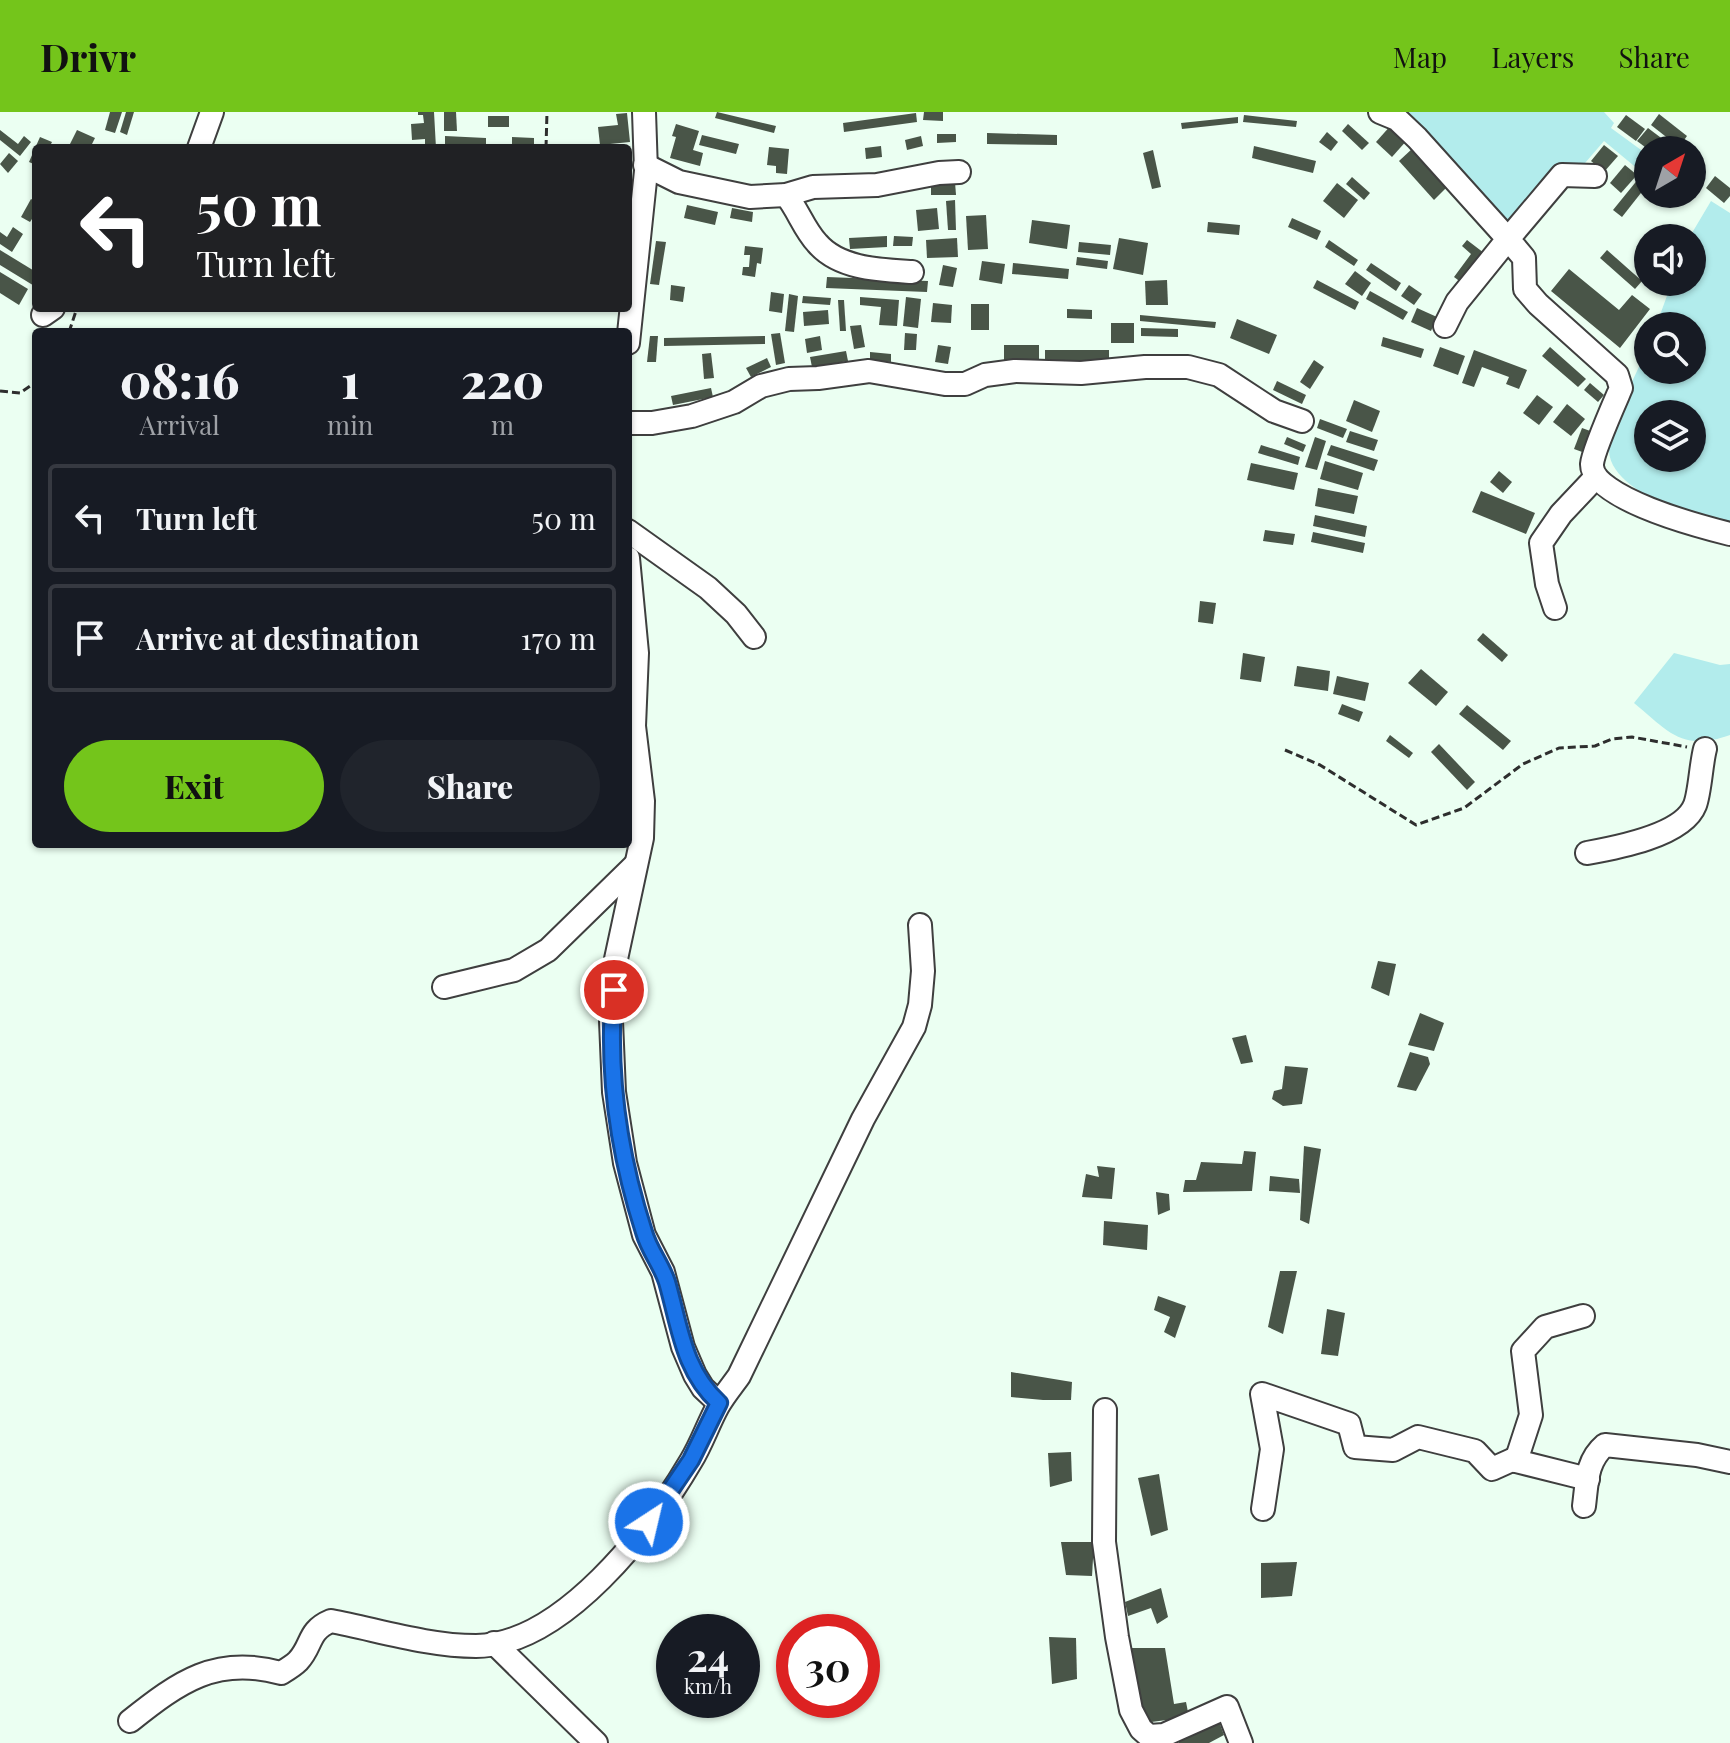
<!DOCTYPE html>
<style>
body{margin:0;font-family:"Playfair Display",serif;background:#20242c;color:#f1f3f6;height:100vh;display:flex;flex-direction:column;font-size:30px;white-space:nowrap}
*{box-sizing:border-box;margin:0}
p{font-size:26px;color:#9ea1a6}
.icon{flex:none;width:44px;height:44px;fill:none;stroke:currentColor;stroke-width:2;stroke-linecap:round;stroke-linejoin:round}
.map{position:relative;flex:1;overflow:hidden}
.drawer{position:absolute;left:32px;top:216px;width:600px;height:520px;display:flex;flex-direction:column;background:#171b24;border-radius:8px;box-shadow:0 2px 6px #0004}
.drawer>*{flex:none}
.hud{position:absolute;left:32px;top:32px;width:600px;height:168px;border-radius:8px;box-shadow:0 2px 6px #0004;background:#202124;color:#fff;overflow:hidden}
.needle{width:52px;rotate:39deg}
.buttons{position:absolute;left:1634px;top:24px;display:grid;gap:16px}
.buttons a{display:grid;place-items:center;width:72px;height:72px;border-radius:50%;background:#171b24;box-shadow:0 2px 6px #0004;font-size:40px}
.speed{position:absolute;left:656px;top:1502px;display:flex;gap:16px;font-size:40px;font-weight:700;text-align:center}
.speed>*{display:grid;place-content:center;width:104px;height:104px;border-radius:50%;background:#171b24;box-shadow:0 2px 6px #0004;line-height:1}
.speed small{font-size:20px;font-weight:400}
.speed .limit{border:12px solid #d22;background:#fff;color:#111}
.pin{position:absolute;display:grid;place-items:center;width:68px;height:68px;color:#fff;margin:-34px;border:4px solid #fff;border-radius:50%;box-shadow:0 2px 8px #0007}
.me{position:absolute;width:88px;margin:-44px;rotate:35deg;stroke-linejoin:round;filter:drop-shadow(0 0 6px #0008)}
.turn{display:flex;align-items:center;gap:28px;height:168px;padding:0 32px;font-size:36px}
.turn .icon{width:104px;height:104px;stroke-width:2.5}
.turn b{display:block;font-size:56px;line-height:68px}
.eta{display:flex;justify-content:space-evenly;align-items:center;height:136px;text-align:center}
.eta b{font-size:48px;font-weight:800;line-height:56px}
.cta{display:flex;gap:16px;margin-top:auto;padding:16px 32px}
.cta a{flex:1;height:92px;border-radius:48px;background:#74c51b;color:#111;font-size:32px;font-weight:800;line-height:92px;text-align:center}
.cta a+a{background:#20242c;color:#f1f3f6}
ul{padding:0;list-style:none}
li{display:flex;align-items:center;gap:24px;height:108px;margin:0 16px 12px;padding:0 16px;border:4px solid #363941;border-radius:8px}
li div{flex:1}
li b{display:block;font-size:30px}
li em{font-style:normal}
header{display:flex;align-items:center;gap:48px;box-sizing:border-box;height:112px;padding:0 40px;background:#74c51b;color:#111}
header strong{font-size:38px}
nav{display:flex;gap:44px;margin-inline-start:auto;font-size:28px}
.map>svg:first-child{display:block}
.green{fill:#b2ecec;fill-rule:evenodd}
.building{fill:#495548}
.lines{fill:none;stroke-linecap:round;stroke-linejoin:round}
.minor-casing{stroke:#3f3f3f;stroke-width:26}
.path{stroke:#2e2e2e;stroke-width:3;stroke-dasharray:8 4;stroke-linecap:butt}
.minor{stroke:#fff;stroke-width:22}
.route-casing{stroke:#114b97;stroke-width:20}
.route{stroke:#1a73e8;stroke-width:14}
</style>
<header>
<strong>Drivr</strong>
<nav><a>Map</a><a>Layers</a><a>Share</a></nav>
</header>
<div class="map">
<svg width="1730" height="1631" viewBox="0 0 1730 1631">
<rect width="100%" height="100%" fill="#ebfff2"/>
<g class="green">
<path d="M1397 0H1604L1614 11 1611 16 1648 43 1639 58 1604 29 1579 58 1508 118Z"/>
<path d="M1711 89 1730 101V416C1698 406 1611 381 1609 339 1608 314 1638 260 1648 234V258H1692V214H1656L1672 170H1692V126H1689ZM1648 302H1692V346H1648Z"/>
<path d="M1674 541 1720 553 1730 552V623C1682 640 1669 620 1634 591Z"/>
</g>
<g class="building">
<path d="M110 0H122L115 21 105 18Z"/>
<path d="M126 0H134L127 23 120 20Z"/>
<path d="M418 0H434L436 36H425V27L412 28 411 12 424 11 423 3H418Z"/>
<path d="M444 0H456L457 19H444Z"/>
<path d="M717 0 776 14 774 21 715 6Z"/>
<path d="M924 0H943V9L923 8Z"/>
<path d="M627 1 630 30 600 33 598 15 618 13 616 2Z"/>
<path d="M916 1 917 10 844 20 843 11Z"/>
<path d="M1659 2 1687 24 1679 35 1651 13Z"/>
<path d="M1244 3 1297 9 1296 15 1243 10Z"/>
<path d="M1626 3 1645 17 1636 29 1617 15Z"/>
<rect x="488" y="4" width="21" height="11"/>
<path d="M1238 5V11L1182 17 1181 11Z"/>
<path d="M676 12 699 19 693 38 703 41 700 54 670 46 676 25 672 24Z"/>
<path d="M1348 12 1369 31 1362 38 1342 19Z"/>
<path d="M1392 12 1408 27 1392 45 1376 30Z"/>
<path d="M1648 16 1677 38H1649L1637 29Z"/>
<path d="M0 18 18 32 24 24 31 30 20 44 0 28Z"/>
<path d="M77 18 95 26 90 36H68Z"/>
<path d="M1327 20 1338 30 1331 39 1319 30Z"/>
<path d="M987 21 1057 23V33L987 32Z"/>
<path d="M937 22H956V30L937 31Z"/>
<path d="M702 23 739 32 736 42 699 33Z"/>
<path d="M445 24 486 26V34L445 33Z"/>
<path d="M921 24 923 34 907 38 905 28Z"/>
<path d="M40 25 52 30 49 36H36V53L29 50Z"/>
<path d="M512 25 534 26V33H512Z"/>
<path d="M1604 33 1618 44 1604 60 1591 49Z"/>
<path d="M881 34 882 45 866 47 865 36Z"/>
<path d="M1254 34 1316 49 1313 61 1252 46Z"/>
<path d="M769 35 789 37 787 62 776 61V54L767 53Z"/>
<path d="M1413 36 1448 74 1434 88 1399 49Z"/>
<path d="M1153 38 1161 75 1152 77 1143 41Z"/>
<path d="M9 41 18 49 8 61 0 52Z"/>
<path d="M1625 53 1637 63 1621 81 1610 71Z"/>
<path d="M1715 64 1730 76V84L1724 91 1706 76Z"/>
<path d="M1352 65 1370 81 1364 88 1346 72Z"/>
<path d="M1639 66 1648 72 1622 105 1613 98Z"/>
<path d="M955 70 956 83H931V71Z"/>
<path d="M1337 71 1358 88 1344 106 1323 89Z"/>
<path d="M31 87 36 90V101L30 110 21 105Z"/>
<path d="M955 88 956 118H948L946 89Z"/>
<path d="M687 93 718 100 715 113 684 106Z"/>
<path d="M732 96 753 100 752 110 730 106Z"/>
<path d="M937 96 939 117 918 119 916 98Z"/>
<path d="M986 103 988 137 968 138 966 104Z"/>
<path d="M1292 106 1321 119 1317 128 1288 115Z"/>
<path d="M1032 108 1070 113 1067 137 1029 131Z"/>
<path d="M1208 110 1240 113 1239 123 1207 120Z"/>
<path d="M13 115 23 122 12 140 0 132V120L7 125Z"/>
<path d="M887 124V135L850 137 849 126Z"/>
<path d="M894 124 913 125 912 134H893Z"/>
<path d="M957 126 958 145 927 146 926 128Z"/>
<path d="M1119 126 1148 131 1143 163 1113 157Z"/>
<path d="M1329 128 1358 148 1354 154 1325 135Z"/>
<path d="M1467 128 1484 141 1462 171 1454 165 1471 142 1462 134Z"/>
<path d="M656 129 666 130 659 173 650 172Z"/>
<path d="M1079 130 1111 133 1110 143 1078 140Z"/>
<path d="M745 134 763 136 761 152 757 151 755 165 742 163 743 155H749L750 143H744Z"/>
<path d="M0 138 36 160V175L0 153Z"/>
<path d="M1607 138 1642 169 1635 177 1600 146Z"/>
<path d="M1077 145 1108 149 1107 157 1076 153Z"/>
<path d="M982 149 1005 152 1002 172 979 168Z"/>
<path d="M1013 151 1069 157 1068 167 1012 162Z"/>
<path d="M1371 151 1401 171 1396 179 1366 158Z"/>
<path d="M943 153 957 156 953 175 939 173Z"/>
<path d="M1569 157 1619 198 1632 183 1650 197 1620 236 1551 179Z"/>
<path d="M1355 159 1371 171 1362 184 1345 172Z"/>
<path d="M0 160 28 177 19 193 0 181Z"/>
<path d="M827 165 928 169 927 180 826 176Z"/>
<path d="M1167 168 1168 193H1146L1145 169Z"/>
<path d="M1317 168 1359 190 1355 198 1313 176Z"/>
<path d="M671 173 685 175 683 190 670 188Z"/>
<path d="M1409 173 1422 182 1414 193 1401 184Z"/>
<path d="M1370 179 1408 200 1403 208 1366 187Z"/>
<path d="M771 180 784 182 782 201 769 199Z"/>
<path d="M789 182 798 184 794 220 785 219Z"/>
<path d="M803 184 831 186 830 193 802 191Z"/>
<path d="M860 185 899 188 897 214 879 213 881 195 860 193Z"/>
<path d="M906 185 921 187 918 216 903 214Z"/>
<path d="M838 188H844L846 219H840Z"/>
<path d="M933 191 952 193 951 211 931 210Z"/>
<rect x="971" y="192" width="18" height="26"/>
<path d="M1417 196 1437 205 1431 219 1411 210Z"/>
<path d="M1067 197 1092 198V207L1067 206Z"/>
<path d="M828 198 829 212 804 214 803 200Z"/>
<path d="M1140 203 1216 210 1215 216 1140 209Z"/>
<path d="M1237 207 1277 223 1269 242 1230 226Z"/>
<rect x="1111" y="211" width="23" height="20"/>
<path d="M861 213 865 235 854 237 850 214Z"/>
<path d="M1141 216 1178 217V225L1141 224Z"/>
<path d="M780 221 785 251 776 253 771 222Z"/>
<path d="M905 221 917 222 916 238H904Z"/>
<path d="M650 224H658L656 250H647Z"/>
<path d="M765 224V232L664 234V226Z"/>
<path d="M820 224 822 238 807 241 805 227Z"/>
<path d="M1383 225 1424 237 1421 246 1381 234Z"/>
<path d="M938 233 951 235 948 252 935 250Z"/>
<rect x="1004" y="233" width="35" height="20"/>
<path d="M1440 235 1465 244 1458 263 1433 254Z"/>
<path d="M1550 235 1586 267 1578 275 1542 244Z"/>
<path d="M1045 238H1109V252L1045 251Z"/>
<path d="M1474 238 1527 258 1519 277 1506 272 1509 265 1482 255 1474 275 1462 271Z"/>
<path d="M846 239 848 249 812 255 810 245Z"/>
<path d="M870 240 891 242V250L870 248Z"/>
<path d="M711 241 714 266 704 267 702 242Z"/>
<path d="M767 246 771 255 751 265 746 256Z"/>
<path d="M1314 248 1324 255 1310 277 1300 270Z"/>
<path d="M1277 269 1306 283 1302 292 1273 278Z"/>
<path d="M1590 271 1604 283 1598 290 1584 278Z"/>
<path d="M711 276 713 285 673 293 671 284Z"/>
<path d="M1537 283 1553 295 1539 313 1523 301Z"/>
<path d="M1354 288 1380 299 1372 320 1346 309Z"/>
<path d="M1567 292 1585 307 1571 324 1553 310Z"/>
<path d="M1320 307 1347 317 1343 326 1317 316Z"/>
<path d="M1582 316 1593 320 1585 341 1574 337Z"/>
<path d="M1350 319 1378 328 1374 339 1346 330Z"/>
<path d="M1287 325 1306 333 1303 340 1284 332Z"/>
<path d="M1315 325 1326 329 1317 358 1305 355Z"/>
<path d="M1261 333 1300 345 1298 353 1258 341Z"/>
<path d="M1331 333 1378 348 1374 359 1327 343Z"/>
<path d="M1325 349 1363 361 1358 378 1320 367Z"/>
<path d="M1251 351 1298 361 1294 378 1247 368Z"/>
<path d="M1499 359 1512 370 1503 381 1490 370Z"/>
<path d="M1318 376 1358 384 1354 402 1315 394Z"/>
<path d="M1481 379 1535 401 1526 422 1472 400Z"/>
<path d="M1315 403 1367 414 1365 425 1313 414Z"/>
<path d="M1265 418 1295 422 1293 433 1263 429Z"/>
<path d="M1313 420 1365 431 1363 441 1311 430Z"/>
<path d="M1200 489 1216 491 1213 512 1198 510Z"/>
<path d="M1483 521 1508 543 1502 550 1477 528Z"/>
<path d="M1243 541 1265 545 1261 570 1240 567Z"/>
<path d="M1297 554 1330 559 1328 579 1294 574Z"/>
<path d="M1421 557 1448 580 1436 594 1408 571Z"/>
<path d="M1337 564 1369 571 1365 589 1333 582Z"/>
<path d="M1342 592 1363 600 1359 610 1338 602Z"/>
<path d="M1467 593 1511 629 1503 638 1459 602Z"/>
<path d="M1390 623 1413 641 1409 646 1386 629Z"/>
<path d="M1439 632 1475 670 1467 678 1431 640Z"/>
<path d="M1378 849 1396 852 1389 884 1371 876Z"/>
<path d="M1420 901 1444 911 1434 939 1408 933Z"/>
<path d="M1246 923 1253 950 1241 952 1232 926Z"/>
<path d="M1410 940 1428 945 1430 952 1416 979 1397 975Z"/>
<path d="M1285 954 1308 956 1302 992 1283 994 1272 987 1274 979 1282 977Z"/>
<path d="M1304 1034 1321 1037 1309 1112 1300 1108Z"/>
<path d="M1244 1039 1256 1040 1252 1079 1183 1080 1185 1068H1196L1201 1050 1242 1052Z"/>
<path d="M1097 1054 1115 1056 1112 1087 1082 1085 1086 1062 1099 1065Z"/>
<path d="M1270 1064 1299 1067 1300 1081 1269 1079Z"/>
<path d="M1156 1080 1169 1082 1170 1098 1158 1103Z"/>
<path d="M1104 1109 1148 1113 1147 1138 1103 1133Z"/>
<path d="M1280 1159H1297L1283 1222 1268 1215Z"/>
<path d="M1158 1184 1186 1194 1175 1226 1164 1220 1170 1205 1154 1198Z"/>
<path d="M1327 1197 1345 1201 1338 1244 1321 1242Z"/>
<path d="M1011 1260 1072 1270 1071 1288H1043L1011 1285Z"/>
<path d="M1071 1340 1072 1369 1050 1375 1048 1341Z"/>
<path d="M1159 1362 1168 1418 1151 1424 1138 1366Z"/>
<path d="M1061 1430H1094L1092 1464 1066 1463Z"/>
<path d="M1297 1450 1292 1484 1261 1486V1451Z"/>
<path d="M1161 1476 1168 1505 1157 1512 1151 1496 1128 1504 1125 1490Z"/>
<path d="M1049 1525 1076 1526 1077 1567 1052 1572Z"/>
<path d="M1129 1536H1165L1174 1592 1186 1590 1189 1605 1144 1611Z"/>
<path d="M1218 1607 1224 1623 1209 1631H1179L1177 1625Z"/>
</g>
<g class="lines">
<defs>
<g id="minor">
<path d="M1380 0 1397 7 1417 26 1508 127 1457 190 1445 214"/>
<path d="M199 36 212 0"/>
<path d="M645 53 679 70 750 85 786 83 813 75 877 73 939 61 959 60"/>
<path d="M1595 64 1562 63 1508 127 1524 146 1525 177 1538 192 1617 263 1621 276C1615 290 1593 339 1592 352 1590 386 1702 415 1730 422"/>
<path d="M786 83C798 98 804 117 817 131 839 157 880 158 912 160"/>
<path d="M43 203 53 196"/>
<path d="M628 231 646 59 644 0"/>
<path d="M628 311H652L692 304 734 290 761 274 789 267 818 266 869 259 945 272H965L985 263 1015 259 1081 261 1145 255H1188L1219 263 1274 299 1302 309"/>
<path d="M628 419 708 476 736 502 754 525"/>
<path d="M628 446 637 541 634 614 643 689 642 726 616 847 611 909 614 980 625 1051 644 1123 663 1160 683 1235 695 1263 703 1276 719 1291"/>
<path d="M1555 496 1547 472 1541 431 1561 402 1595 366"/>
<path d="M1587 741C1615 736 1683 724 1695 693 1700 680 1701 652 1705 637"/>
<path d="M444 875 514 858 548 838 634 754"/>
<path d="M1105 1298 1104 1430 1117 1525 1131 1598 1141 1617 1149 1624 1164 1623 1227 1595 1241 1631"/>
<path d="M1516 1349 1531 1303 1523 1239 1545 1215 1583 1204"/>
<path d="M1584 1394C1587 1371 1586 1349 1605 1333L1697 1343 1730 1350"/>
<path d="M1263 1397 1272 1337 1262 1282 1349 1312 1355 1335 1393 1338 1418 1325 1475 1339 1492 1357 1512 1348 1588 1367"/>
<path d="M494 1531 596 1631"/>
<path d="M130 1609C179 1570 216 1543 281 1561 286 1558 293 1554 298 1549 313 1533 307 1519 331 1509 378 1518 428 1534 476 1534 563 1533 651 1417 691 1349 702 1331 708 1312 718 1294 724 1283 732 1274 739 1264L863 1007 914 915 920 893 923 859 920 813"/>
</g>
</defs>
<use href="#minor" class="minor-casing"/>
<g class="path">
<path d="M546 36 547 0"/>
<path d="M69 220 77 196"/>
<path d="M0 279 20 281 36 270"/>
<path d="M1285 638 1320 653 1416 713 1464 696 1523 652 1559 636 1595 634 1612 627 1632 625 1687 635"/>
</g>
<use href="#minor" class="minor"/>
</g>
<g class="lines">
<defs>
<path id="route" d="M614 878C607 959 619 1043 644 1120 649 1138 661 1152 667 1170 680 1215 683 1258 719 1291L691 1348 649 1410"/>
</defs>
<use href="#route" class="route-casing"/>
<use href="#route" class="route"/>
</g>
</svg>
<div class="buttons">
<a><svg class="needle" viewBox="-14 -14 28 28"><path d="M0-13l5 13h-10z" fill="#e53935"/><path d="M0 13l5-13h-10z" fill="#9ea1a6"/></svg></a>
<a><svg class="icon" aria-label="sound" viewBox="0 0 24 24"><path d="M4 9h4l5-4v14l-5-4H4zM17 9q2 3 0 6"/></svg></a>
<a><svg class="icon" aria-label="search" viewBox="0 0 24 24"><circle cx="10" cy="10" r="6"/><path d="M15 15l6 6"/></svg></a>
<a><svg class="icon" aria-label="layers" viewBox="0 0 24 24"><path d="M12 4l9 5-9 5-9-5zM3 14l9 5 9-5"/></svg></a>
</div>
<div class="speed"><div>24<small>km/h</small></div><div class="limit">30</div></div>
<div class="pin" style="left:614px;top:878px;background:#d93025"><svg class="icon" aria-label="arrive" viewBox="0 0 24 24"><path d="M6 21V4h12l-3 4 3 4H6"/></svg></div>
<svg class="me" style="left:649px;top:1410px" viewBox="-20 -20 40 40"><circle r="17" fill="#1a73e8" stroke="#fff" stroke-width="3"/><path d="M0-11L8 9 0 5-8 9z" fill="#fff"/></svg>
<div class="hud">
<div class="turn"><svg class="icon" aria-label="left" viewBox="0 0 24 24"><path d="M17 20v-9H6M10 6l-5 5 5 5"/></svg><div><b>50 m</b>Turn left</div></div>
</div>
<section class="drawer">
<div class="eta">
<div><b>08:16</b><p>Arrival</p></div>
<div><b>1</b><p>min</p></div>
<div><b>220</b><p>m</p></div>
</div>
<ul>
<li><svg class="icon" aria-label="left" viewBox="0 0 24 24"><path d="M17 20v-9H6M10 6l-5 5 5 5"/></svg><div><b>Turn left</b></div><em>50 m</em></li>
<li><svg class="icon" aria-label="arrive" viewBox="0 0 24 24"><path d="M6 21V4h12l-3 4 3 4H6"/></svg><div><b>Arrive at destination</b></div><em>170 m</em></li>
</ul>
<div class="cta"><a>Exit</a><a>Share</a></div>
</section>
</div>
